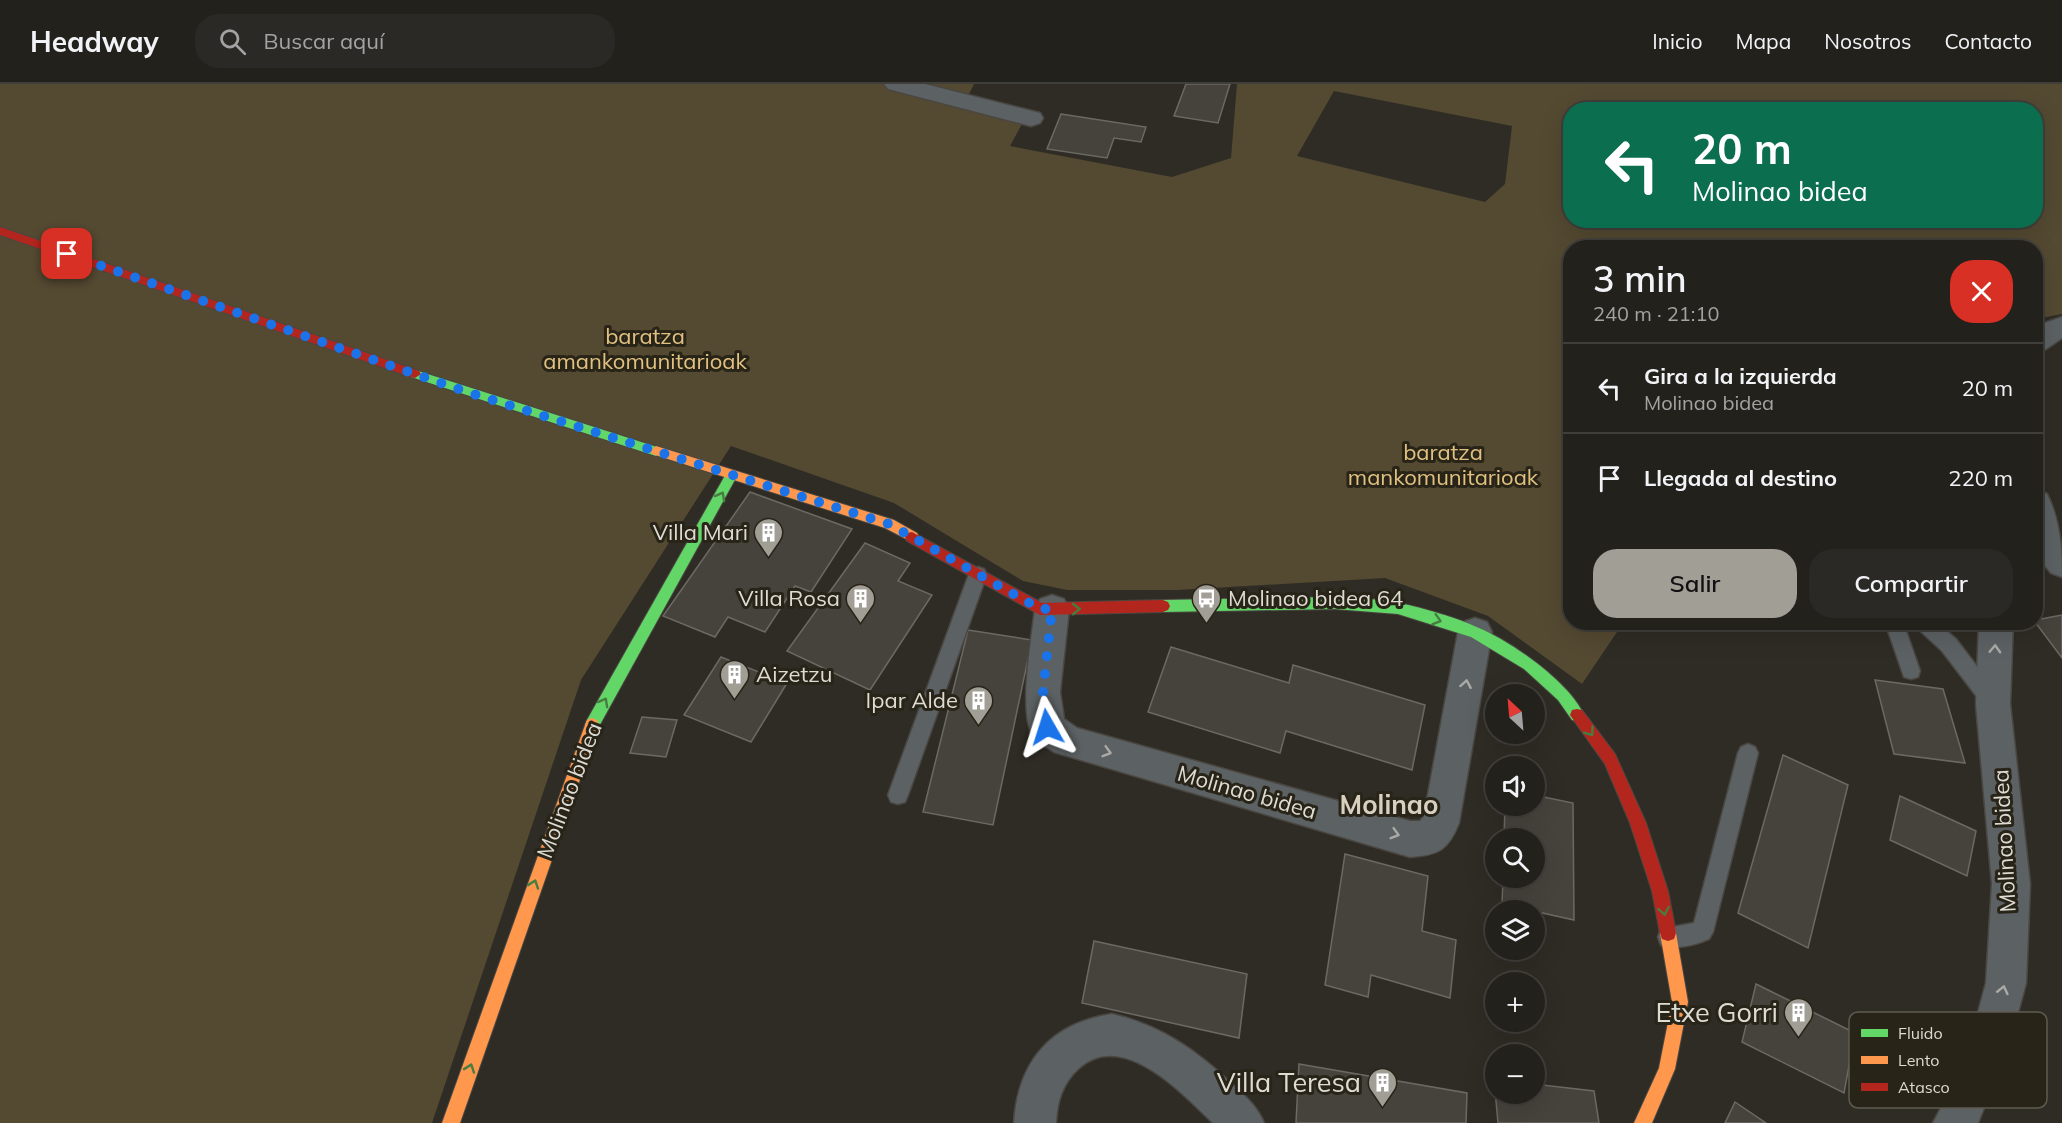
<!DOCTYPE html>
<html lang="es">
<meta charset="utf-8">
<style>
body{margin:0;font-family:Mulish,sans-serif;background:#2b2925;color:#f1f3f6;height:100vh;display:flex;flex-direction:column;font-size:22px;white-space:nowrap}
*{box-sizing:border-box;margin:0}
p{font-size:20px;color:#a3a3a3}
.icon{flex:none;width:33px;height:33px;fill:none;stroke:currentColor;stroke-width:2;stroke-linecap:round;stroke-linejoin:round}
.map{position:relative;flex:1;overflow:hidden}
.panel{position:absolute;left:1563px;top:156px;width:480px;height:390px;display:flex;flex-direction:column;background:#23211c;border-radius:24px;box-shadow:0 6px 24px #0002,0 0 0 2px #403e3b}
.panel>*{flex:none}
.banner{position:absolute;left:1563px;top:18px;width:480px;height:126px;border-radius:24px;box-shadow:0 6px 24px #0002,0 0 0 2px #403e3b;background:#0b6e4f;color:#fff;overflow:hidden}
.needle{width:39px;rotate:334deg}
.fabs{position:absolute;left:1485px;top:600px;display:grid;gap:12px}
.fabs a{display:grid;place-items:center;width:60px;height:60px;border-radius:50%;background:#23211c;box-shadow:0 6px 24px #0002,0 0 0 2px #403e3b;font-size:30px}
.pin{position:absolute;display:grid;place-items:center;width:51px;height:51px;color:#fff;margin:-26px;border-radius:12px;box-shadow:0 3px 9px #0006}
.me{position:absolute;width:66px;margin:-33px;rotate:354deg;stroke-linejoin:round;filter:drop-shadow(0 0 4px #0008)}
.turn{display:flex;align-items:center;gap:21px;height:126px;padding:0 30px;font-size:27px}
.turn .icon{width:78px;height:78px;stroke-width:2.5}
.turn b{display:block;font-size:42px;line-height:51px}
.round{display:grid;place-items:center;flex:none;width:63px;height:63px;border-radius:24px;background:#2b2925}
.overview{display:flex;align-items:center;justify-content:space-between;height:102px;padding:0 30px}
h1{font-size:36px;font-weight:600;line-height:45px}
.button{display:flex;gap:12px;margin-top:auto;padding:12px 30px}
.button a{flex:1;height:69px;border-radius:24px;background:#a19e96;color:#111;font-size:24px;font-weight:600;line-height:69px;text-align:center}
.button a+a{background:#2b2925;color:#f1f3f6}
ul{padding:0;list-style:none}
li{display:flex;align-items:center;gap:18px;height:90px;padding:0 30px;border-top:2px solid #403e3b}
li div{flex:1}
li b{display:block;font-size:22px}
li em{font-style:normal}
header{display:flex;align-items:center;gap:36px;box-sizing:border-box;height:84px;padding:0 30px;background:#23211c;border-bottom:2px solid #403e3b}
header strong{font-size:28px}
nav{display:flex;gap:33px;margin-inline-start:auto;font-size:21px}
.search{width:420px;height:54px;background:#2b2925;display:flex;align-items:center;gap:15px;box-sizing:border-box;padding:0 21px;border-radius:24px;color:#a3a3a3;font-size:22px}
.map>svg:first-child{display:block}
.green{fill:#544931;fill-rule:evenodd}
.building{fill:#46433d;stroke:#6c6963;stroke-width:1.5}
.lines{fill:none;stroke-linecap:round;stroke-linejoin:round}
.lane-casing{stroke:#4a4742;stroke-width:3}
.street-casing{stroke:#4a4742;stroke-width:3}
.fast-casing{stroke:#4a4742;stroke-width:2}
.slow-casing{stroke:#4a4742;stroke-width:2}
.jam-casing{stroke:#4a4742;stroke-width:2}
.lane{fill:#5c6163;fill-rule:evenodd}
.street{fill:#5c6163;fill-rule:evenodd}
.fast{fill:#63d668;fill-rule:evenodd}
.slow{fill:#ff974d;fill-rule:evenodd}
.jam{fill:#b3261e;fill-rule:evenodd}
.oneway{stroke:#467d40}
.oneway2{stroke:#aaaaa6}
.route{stroke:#1a73e8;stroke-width:10;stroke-dasharray:0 18}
.labels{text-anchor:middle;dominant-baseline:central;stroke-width:6;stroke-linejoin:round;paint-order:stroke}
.park-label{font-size:22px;fill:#e0c180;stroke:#292418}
.poi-label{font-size:22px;fill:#dedbd3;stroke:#292418;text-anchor:end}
.street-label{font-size:22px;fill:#dedbd3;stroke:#292418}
.quarter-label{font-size:26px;font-weight:bold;fill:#d7d0c0;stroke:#292418}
.near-poi-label{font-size:27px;fill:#dedbd3;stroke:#292418;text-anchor:end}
.key{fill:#292418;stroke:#5f5b50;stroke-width:1.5}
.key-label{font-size:16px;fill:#dedbd3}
</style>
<header>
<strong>Headway</strong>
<div class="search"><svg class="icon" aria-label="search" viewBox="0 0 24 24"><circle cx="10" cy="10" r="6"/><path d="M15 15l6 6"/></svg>Buscar aquí</div>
<nav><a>Inicio</a><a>Mapa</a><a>Nosotros</a><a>Contacto</a></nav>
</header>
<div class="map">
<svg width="2062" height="1039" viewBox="0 0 2062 1039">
<rect width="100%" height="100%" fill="#2f2c25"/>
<path class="green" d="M0 0H974L968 12 1023 38 1010 62 1172 93 1231 74 1237 0H2062V230L2036 235V164H1570V538L1623 539 1582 600 1488 532 1385 494 1177 506H1067L1023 497 894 419 731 362 581 596 432 1039H0ZM1334 7 1512 42 1505 100 1485 118 1297 72ZM1570 26H2036V136H1570Z"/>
<g class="building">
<path d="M1186 0H1230L1218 39 1174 32Z"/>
<path d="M1061 30 1146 43 1141 58 1114 54 1107 74 1047 65Z"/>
<path d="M750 408 852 445 811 508 795 502 765 548 728 533 715 553 663 532Z"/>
<path d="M865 459 910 479 898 497 932 511 870 606 787 567Z"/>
<path d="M2062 531V574L2035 538 2036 536Z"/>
<path d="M968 546 1032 556 993 741 923 728Z"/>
<path d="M1171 563 1289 599 1293 581 1425 621 1412 686 1286 647 1280 669 1148 628Z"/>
<path d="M721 573 787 599 751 658 684 631Z"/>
<path d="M1875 596 1943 605 1965 679 1894 670Z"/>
<path d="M642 633 677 636 666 673 630 669Z"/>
<path d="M1783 671 1848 701 1808 864 1738 829Z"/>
<path d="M1534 711 1573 719 1574 836 1502 820 1503 794H1534V754H1504L1505 722H1534Z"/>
<path d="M1900 712 1976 747 1967 792 1890 756Z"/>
<path d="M1345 770 1428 792 1422 847 1456 856 1450 914 1371 891 1368 913 1325 901Z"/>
<path d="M1094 857 1247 890 1239 954 1082 919Z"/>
<path d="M1756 900 1855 949 1844 1009 1742 958Z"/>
<path d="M1299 980 1467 1009 1466 1039H1296Z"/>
<path d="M1494 995 1496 1010H1534V1000L1594 1007 1599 1039H1498Z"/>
<path d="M1735 1018 1766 1039H1725Z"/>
</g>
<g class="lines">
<defs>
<g id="lane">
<path d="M978 483 984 485 987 490 908 711 905 718 898 720 891 718 888 711 969 490 972 485Z"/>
<path d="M1885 538H1903L1920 587 1918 593 1911 595 1904 593Z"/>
<path d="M1914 538H1936L1956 555 1998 610 2000 616 1998 622 1991 624 1984 622 1942 567 1917 544Z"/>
<path d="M1748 660 1755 663 1758 669 1713 848 1709 855C1696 861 1675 866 1661 861L1658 853 1661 845 1694 839 1738 669 1741 663Z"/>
</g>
<g id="street">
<path d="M884 0H925L1040 29 1043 34 1040 39 1031 42 888 5Z"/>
<path d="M2062 233V254L2046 265 2036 268V242Z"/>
<path d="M2036 406 2047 410C2060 436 2062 465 2062 493L2051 489 2036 471Z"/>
<path d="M1052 511 1064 515 1069 525 1060 608 1064 635 1077 644 1410 737H1420L1424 732 1458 548 1463 538 1475 534 1487 538 1492 548 1459 739C1448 766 1439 771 1410 773L1054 668C1049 664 1040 660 1035 655 1017 635 1032 552 1035 525L1040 515Z"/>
<path d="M1979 538H2013L2010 620 2030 800 2026 899 2010 958 1978 1039H1933L1952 1003 1970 958 1986 899 1992 800 1976 620Z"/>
<path d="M1112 930C1160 941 1196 966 1232 1000 1245 1012 1257 1022 1264 1039H1213C1182 1009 1122 944 1078 985 1062 1000 1057 1018 1056 1039H1014C1018 977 1051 939 1112 930Z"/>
</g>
<g id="fast">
<path d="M415 286 660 364 662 367 656 372 411 293 409 290 411 287Z"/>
<path d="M731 387 737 392 597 646 592 648 587 646 585 641 587 636 727 388Z"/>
<path d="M1335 513C1356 515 1379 514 1399 519 1423 524 1458 534 1479 544 1512 558 1569 598 1584 631L1582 636 1577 637 1572 636 1558 616 1524 585 1471 553 1398 530 1335 525 1163 528 1158 526 1156 522 1158 518 1163 516Z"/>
</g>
<g id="slow">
<path d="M656 362 894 436 917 449 919 453 917 457 912 458 885 444 652 370 650 367Z"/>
<path d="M592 634 597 636 599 641 460 1039H442L585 641 587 636Z"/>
<path d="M1668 841 1674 843 1676 849 1688 918 1675 985 1652 1039H1634L1659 984 1672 918 1660 849 1662 843Z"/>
</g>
<g id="jam">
<path d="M0 143 419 287 421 290 415 294 411 293 0 151Z"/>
<path d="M912 448 1042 519 1163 516 1168 518 1170 522 1168 526 1163 528 1040 531 907 457 905 453 907 449Z"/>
<path d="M1577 625 1582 626 1615 670 1646 739 1668 807 1676 849 1674 855 1668 857 1662 855 1660 849 1652 807 1630 739 1605 680 1570 631 1572 626Z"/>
</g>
</defs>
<use href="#lane" class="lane-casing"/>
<use href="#street" class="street-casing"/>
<use href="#fast" class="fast-casing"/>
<use href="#slow" class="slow-casing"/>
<use href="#jam" class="jam-casing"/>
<use href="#lane" class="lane"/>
<use href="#street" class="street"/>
<use href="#fast" class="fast"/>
<use href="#slow" class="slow"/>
<use href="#jam" class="jam"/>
</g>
<defs><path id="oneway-chevron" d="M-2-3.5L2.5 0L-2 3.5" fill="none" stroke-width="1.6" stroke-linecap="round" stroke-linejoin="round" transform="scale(1.5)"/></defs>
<g class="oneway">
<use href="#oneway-chevron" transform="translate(721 412) rotate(-61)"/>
<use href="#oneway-chevron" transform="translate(1076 525) rotate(-1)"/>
<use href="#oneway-chevron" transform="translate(1437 536) rotate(17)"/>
<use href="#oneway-chevron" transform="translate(604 618) rotate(-61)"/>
<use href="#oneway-chevron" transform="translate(1590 648) rotate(54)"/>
<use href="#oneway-chevron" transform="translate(534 800) rotate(-71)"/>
<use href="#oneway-chevron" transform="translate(1664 827) rotate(79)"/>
<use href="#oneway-chevron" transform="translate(470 984) rotate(-71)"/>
</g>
<g class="oneway2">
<use href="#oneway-chevron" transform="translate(1995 565) rotate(-88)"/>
<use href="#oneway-chevron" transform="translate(1466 600) rotate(-80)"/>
<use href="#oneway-chevron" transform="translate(1107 668) rotate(16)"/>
<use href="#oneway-chevron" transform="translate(1395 750) rotate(16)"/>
<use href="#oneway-chevron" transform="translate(2003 906) rotate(-77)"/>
</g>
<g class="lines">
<path class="route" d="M67 170 467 308 889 440 1040 525H1052L1043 608 1047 643"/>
</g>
<defs>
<symbol id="building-pin" viewBox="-11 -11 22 30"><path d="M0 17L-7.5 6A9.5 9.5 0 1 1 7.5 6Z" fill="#a19e96" stroke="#292418"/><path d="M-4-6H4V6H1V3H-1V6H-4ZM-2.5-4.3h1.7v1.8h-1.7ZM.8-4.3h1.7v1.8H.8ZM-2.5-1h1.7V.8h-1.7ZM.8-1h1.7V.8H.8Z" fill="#fff"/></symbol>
<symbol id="bus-pin" viewBox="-11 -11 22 30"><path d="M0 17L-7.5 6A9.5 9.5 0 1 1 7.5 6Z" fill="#a19e96" stroke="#292418"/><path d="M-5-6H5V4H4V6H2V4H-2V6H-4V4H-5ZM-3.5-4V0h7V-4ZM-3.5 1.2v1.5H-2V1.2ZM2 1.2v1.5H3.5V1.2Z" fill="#fff"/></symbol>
</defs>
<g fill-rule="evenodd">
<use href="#building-pin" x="752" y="432" width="33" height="45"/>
<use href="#building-pin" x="844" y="498" width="33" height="45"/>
<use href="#bus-pin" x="1190" y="498" width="33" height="45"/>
<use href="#building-pin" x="718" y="574" width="33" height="45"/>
<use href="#building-pin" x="962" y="600" width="33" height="45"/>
<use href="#building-pin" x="1782" y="912" width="33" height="45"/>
<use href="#building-pin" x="1366" y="982" width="33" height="45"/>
</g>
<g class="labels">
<g class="park-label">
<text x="645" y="252">baratza<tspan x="645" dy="25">amankomunitarioak</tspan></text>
<text x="1443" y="368">baratza<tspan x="1443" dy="25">mankomunitarioak</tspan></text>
</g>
<g class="poi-label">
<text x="748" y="448">Villa Mari</text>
<text x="840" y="514">Villa Rosa</text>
<text x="1228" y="514" text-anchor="start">Molinao bidea 64</text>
<text x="756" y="590" text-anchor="start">Aizetzu</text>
<text x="958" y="616">Ipar Alde</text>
</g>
<g class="street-label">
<text transform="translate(569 706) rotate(-69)">Molinao bidea</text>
<text transform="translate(1247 708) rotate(16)">Molinao bidea</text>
<text transform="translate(2004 757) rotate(-93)">Molinao bidea</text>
</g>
<g class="quarter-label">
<text x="1389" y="720">Molinao</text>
</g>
<g class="near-poi-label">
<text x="1778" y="928">Etxe Gorri</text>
<text x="1361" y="998">Villa Teresa</text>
</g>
</g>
<rect x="1849" y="928" width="198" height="96" rx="9" class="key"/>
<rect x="1861" y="945" width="27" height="8" fill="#63d668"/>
<rect x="1861" y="972" width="27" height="8" fill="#ff974d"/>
<rect x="1861" y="999" width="27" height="8" fill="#b3261e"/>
<g class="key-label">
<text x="1898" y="955">Fluido</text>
<text x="1898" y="982">Lento</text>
<text x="1898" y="1009">Atasco</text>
</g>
</svg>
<div class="fabs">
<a><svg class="needle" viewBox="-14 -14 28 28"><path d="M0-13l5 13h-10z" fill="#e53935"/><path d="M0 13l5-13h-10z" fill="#a3a3a3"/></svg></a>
<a><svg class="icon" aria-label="sound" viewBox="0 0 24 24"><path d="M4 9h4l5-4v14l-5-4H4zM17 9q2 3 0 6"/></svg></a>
<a><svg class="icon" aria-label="search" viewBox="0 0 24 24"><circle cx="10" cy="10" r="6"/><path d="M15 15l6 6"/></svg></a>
<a><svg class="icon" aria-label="layers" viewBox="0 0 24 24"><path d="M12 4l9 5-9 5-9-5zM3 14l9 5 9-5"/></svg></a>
<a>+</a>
<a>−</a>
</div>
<div class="pin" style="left:67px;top:170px;background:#d93025"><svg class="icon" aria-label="arrive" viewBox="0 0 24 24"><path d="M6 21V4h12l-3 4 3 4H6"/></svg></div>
<svg class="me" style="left:1047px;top:643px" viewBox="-20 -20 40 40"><path d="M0-17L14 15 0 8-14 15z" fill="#1a73e8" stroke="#fff" stroke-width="4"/></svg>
<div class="banner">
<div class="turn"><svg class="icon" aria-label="left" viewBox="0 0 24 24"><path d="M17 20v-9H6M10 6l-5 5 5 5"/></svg><div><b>20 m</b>Molinao bidea</div></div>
</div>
<section class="panel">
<div class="overview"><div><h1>3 min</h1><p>240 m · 21:10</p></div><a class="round" style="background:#d93025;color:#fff"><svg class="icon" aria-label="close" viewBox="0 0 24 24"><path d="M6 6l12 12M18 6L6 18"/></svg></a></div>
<ul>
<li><svg class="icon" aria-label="left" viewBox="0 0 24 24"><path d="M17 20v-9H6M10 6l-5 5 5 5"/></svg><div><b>Gira a la izquierda</b><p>Molinao bidea</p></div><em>20 m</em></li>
<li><svg class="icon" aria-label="arrive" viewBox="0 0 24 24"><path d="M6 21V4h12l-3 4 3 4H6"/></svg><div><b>Llegada al destino</b></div><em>220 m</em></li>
</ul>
<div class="button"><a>Salir</a><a>Compartir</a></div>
</section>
</div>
